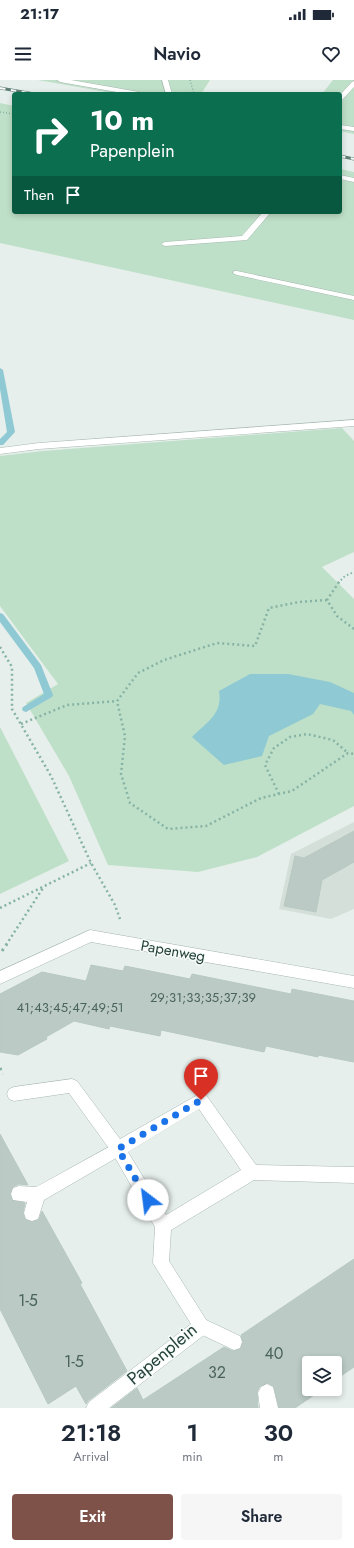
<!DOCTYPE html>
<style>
body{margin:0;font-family:Jost,sans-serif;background:#f6f6f7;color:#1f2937;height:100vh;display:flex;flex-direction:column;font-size:15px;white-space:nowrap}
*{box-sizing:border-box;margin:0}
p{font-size:13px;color:#747a83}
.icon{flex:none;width:22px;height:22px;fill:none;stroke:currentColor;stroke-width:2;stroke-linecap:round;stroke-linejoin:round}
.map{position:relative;height:1328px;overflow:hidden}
.side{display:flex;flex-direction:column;background:#fff;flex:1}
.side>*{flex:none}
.guide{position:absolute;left:12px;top:12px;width:330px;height:122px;border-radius:4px;box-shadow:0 2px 6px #0003;background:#0b6e4f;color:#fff;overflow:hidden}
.fabs{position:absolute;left:302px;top:1276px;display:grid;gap:8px}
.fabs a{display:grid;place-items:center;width:40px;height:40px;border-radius:4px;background:#fff;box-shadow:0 2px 6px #0003;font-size:20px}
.pin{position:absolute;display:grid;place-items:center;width:34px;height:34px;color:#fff;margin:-41px -17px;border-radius:50% 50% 50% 0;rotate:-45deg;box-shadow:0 0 4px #0007}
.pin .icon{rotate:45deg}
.me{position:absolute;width:44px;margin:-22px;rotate:330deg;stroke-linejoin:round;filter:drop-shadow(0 0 3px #0008)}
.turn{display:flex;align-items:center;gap:14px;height:84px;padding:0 12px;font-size:18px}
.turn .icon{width:52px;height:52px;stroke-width:2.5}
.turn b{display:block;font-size:28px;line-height:34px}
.then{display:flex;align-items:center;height:38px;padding:0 12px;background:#0003;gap:8px;font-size:15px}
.eta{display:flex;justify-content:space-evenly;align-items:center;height:68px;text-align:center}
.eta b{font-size:24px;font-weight:600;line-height:28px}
.action{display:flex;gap:8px;margin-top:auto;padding:8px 12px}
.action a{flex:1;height:46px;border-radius:4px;background:#7f5249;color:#fff;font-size:16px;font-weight:600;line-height:46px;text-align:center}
.action a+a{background:#f6f6f7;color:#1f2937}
.status{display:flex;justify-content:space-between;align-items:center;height:28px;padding:0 20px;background:#fff;direction:ltr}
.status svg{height:11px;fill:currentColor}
header{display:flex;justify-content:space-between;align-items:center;height:52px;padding:0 12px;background:#fff;font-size:18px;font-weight:600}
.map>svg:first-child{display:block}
.built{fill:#d4dfda}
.green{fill:#bfe0c8}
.water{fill:#8ec9d4}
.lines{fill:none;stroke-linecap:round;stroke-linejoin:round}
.stream{fill:#8ec9d4;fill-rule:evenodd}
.building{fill:#bbcac4;stroke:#b8c9c2}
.lane-casing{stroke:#a8b8b2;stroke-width:1}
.street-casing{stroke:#a8b8b2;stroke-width:1}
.path-far3{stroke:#86b3a5;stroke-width:1.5;stroke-dasharray:1 2;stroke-linecap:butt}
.path-far2{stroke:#86b3a5;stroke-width:2;stroke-dasharray:1.5 2.5;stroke-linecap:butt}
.path-far1{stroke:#86b3a5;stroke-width:2.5;stroke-dasharray:2 3;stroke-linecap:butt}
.path{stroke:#86b3a5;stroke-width:3;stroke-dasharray:2.5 4;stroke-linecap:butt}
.lane{fill:#fff;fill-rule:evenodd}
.street{fill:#fff;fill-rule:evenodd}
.rail-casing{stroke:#5f7d75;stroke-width:3}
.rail{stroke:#f7fbf9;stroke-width:2;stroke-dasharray:5.5;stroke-linecap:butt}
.route{stroke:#1a73e8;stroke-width:7;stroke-dasharray:0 12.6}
.labels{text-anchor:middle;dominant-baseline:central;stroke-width:3;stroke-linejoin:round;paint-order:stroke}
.number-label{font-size:13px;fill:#4a645c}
.street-label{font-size:15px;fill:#24423a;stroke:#f7fbf9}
.near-number-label{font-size:16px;fill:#4a645c}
.near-street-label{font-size:18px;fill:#24423a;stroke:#f7fbf9}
</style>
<div class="status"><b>21:17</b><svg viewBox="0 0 49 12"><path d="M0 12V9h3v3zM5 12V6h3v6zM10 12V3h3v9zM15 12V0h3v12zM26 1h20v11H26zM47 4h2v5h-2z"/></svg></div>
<header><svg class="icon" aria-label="menu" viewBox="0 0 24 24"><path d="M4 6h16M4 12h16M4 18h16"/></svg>Navio<svg class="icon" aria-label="heart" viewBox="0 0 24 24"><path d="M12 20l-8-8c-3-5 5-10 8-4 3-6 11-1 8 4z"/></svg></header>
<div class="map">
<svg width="354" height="1328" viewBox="0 0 354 1328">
<rect width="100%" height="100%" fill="#e6efeb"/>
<path class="built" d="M354 742V829L331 839 279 829 291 774Z"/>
<g class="green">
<path d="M38 0H210L201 14H118Z"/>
<path d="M333 0H354V54L340 51V14H322Z"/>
<path d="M0 23 14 26V132H340V89L354 92V240L0 163Z"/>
<path d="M342 348 354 361V472L322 487 354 519V726L257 777 198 792 108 785 69 696 26 623 58 604 0 526V376L43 371Z"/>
<path d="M0 647 69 781 0 814Z"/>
</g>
<path class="water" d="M250 594H288L330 602 354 613V635L351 631 320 624 313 634 269 656 262 676 224 685 192 657C207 642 223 634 219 611Z"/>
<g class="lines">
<g class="stream">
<path d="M0 288 3 290 15 352 3 365H0V359L7 352 0 309Z"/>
<path d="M0 533 3 534 41 585 53 615 52 617 26 632 23 631 22 629 23 627 44 614 34 588 0 542Z"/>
</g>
</g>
<g class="building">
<path d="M354 751V782L322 800 316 832 284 826 295 776 304 778Z"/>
<path d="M91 885 123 891 125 886 190 899 192 894 291 914 292 909 354 921V982L318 975V977L266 966 264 972 161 950 160 956 110 946 109 949 74 941 46 957 47 959 18 975 0 972V914L42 892 86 901Z"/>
<path d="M0 1054 28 1105 19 1104 13 1107 10 1114 12 1120 25 1123 23 1133 25 1139 32 1142 39 1139 42 1131 82 1203 80 1204 127 1291 88 1321 86 1324 76 1306 48 1324 0 1229Z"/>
<path d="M354 1179V1287L335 1300V1283H309V1309H323L295 1328H279L274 1307 268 1303 260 1306 257 1312 258 1328H111L137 1308 143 1320 224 1267 233 1271 240 1269 243 1262 241 1255Z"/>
</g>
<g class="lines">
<defs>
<g id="lane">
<path d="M354 1V7L342 20 340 21V15L352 2Z"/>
<path d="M340 45 354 47V51L340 49Z"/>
<path d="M340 95 354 98V102L340 99Z"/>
<path d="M263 132H271L247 160 165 166 161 164 165 162 242 156Z"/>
<path d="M234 191H237L354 216V220L237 195 233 193Z"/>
<path d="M118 1062 123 1064 126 1069 123 1074 44 1120 38 1139 32 1141 26 1139 24 1133 27 1122 13 1120 11 1114 13 1108 19 1106 36 1107Z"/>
<path d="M202 1238 240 1256 242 1262 240 1268 234 1270 196 1252 194 1246 196 1240Z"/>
<path d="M267 1304 273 1307 278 1328H260L258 1313 261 1307Z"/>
</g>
<g id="street">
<path d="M57 0H71L139 12 142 14H128L60 2Z"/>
<path d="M162 0H168L172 14H166Z"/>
<path d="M354 340V346L39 369 0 374V368L39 363Z"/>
<path d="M90 850 354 896V908L91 862 0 904V891Z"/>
<path d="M72 999 77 1001 120 1059 201 1013 206 1015 256 1085 354 1087V1103L254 1100 171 1150 169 1181 210 1246 208 1252 109 1328H86L89 1322 191 1244 153 1183 155 1147 113 1074 69 1013 14 1021 9 1019 7 1014 9 1009 14 1007ZM199 1029 241 1090 166 1135 128 1072Z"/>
</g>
</defs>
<use href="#lane" class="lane-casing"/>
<use href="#street" class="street-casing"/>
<g class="path-far3">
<path d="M190 0 194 14"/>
<path d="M0 32 14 34"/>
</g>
<path class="path-far2" d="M338 503 345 496 354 492"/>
<g class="path-far1">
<path d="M339 502 327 520 337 536 354 549"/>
<path d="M327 520 299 522 269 528 255 566 217 563 164 580 138 593 117 621 125 656 121 694 130 723 168 749 206 746 261 718 292 711 348 673 354 674"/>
<path d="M0 567 12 587V629L51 696 91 783 115 825 120 839"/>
<path d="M21 644 67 625 117 621"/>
<path d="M279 714 265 685 274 668 290 657 307 654 333 660 348 673"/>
<path d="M0 828 91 783"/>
<path d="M6 865 43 808"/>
</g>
<g class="path">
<path d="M2 871 7 864"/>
<path d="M0 988 3 994"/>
</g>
<use href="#lane" class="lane"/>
<use href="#street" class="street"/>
<defs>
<g id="rail">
<path d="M0 8 34 14"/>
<path d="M340 76 354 79"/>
</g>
</defs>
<use href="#rail" class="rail-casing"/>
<use href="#rail" class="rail"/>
</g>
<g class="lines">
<path class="route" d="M148 1120 118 1069 201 1020"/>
</g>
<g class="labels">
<g class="number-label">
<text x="203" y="917">29;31;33;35;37;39</text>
<text x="70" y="927">41;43;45;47;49;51</text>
</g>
<g class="street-label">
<text transform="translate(173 871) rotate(10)">Papenweg</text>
</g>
<g class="near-number-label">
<text x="28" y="1220">1-5</text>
<text x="274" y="1273">40</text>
<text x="74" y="1281">1-5</text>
<text x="217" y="1292">32</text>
</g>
<g class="near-street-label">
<text transform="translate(162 1274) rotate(-40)">Papenplein</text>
</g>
</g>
</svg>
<div class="fabs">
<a><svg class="icon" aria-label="layers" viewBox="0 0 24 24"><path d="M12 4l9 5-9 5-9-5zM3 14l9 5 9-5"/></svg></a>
</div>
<div class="pin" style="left:201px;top:1020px;background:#d93025"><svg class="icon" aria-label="arrive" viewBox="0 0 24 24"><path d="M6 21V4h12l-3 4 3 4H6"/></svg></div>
<svg class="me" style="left:148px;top:1120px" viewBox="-20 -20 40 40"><circle r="19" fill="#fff"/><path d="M0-13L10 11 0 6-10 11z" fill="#1a73e8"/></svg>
<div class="guide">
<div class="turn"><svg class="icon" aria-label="right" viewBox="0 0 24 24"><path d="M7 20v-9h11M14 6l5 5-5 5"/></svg><div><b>10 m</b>Papenplein</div></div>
<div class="then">Then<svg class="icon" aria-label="arrive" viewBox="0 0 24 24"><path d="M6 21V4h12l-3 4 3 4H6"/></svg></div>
</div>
</div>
<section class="side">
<div class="eta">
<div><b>21:18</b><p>Arrival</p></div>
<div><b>1</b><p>min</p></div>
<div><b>30</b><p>m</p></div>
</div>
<div class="action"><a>Exit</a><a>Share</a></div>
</section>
